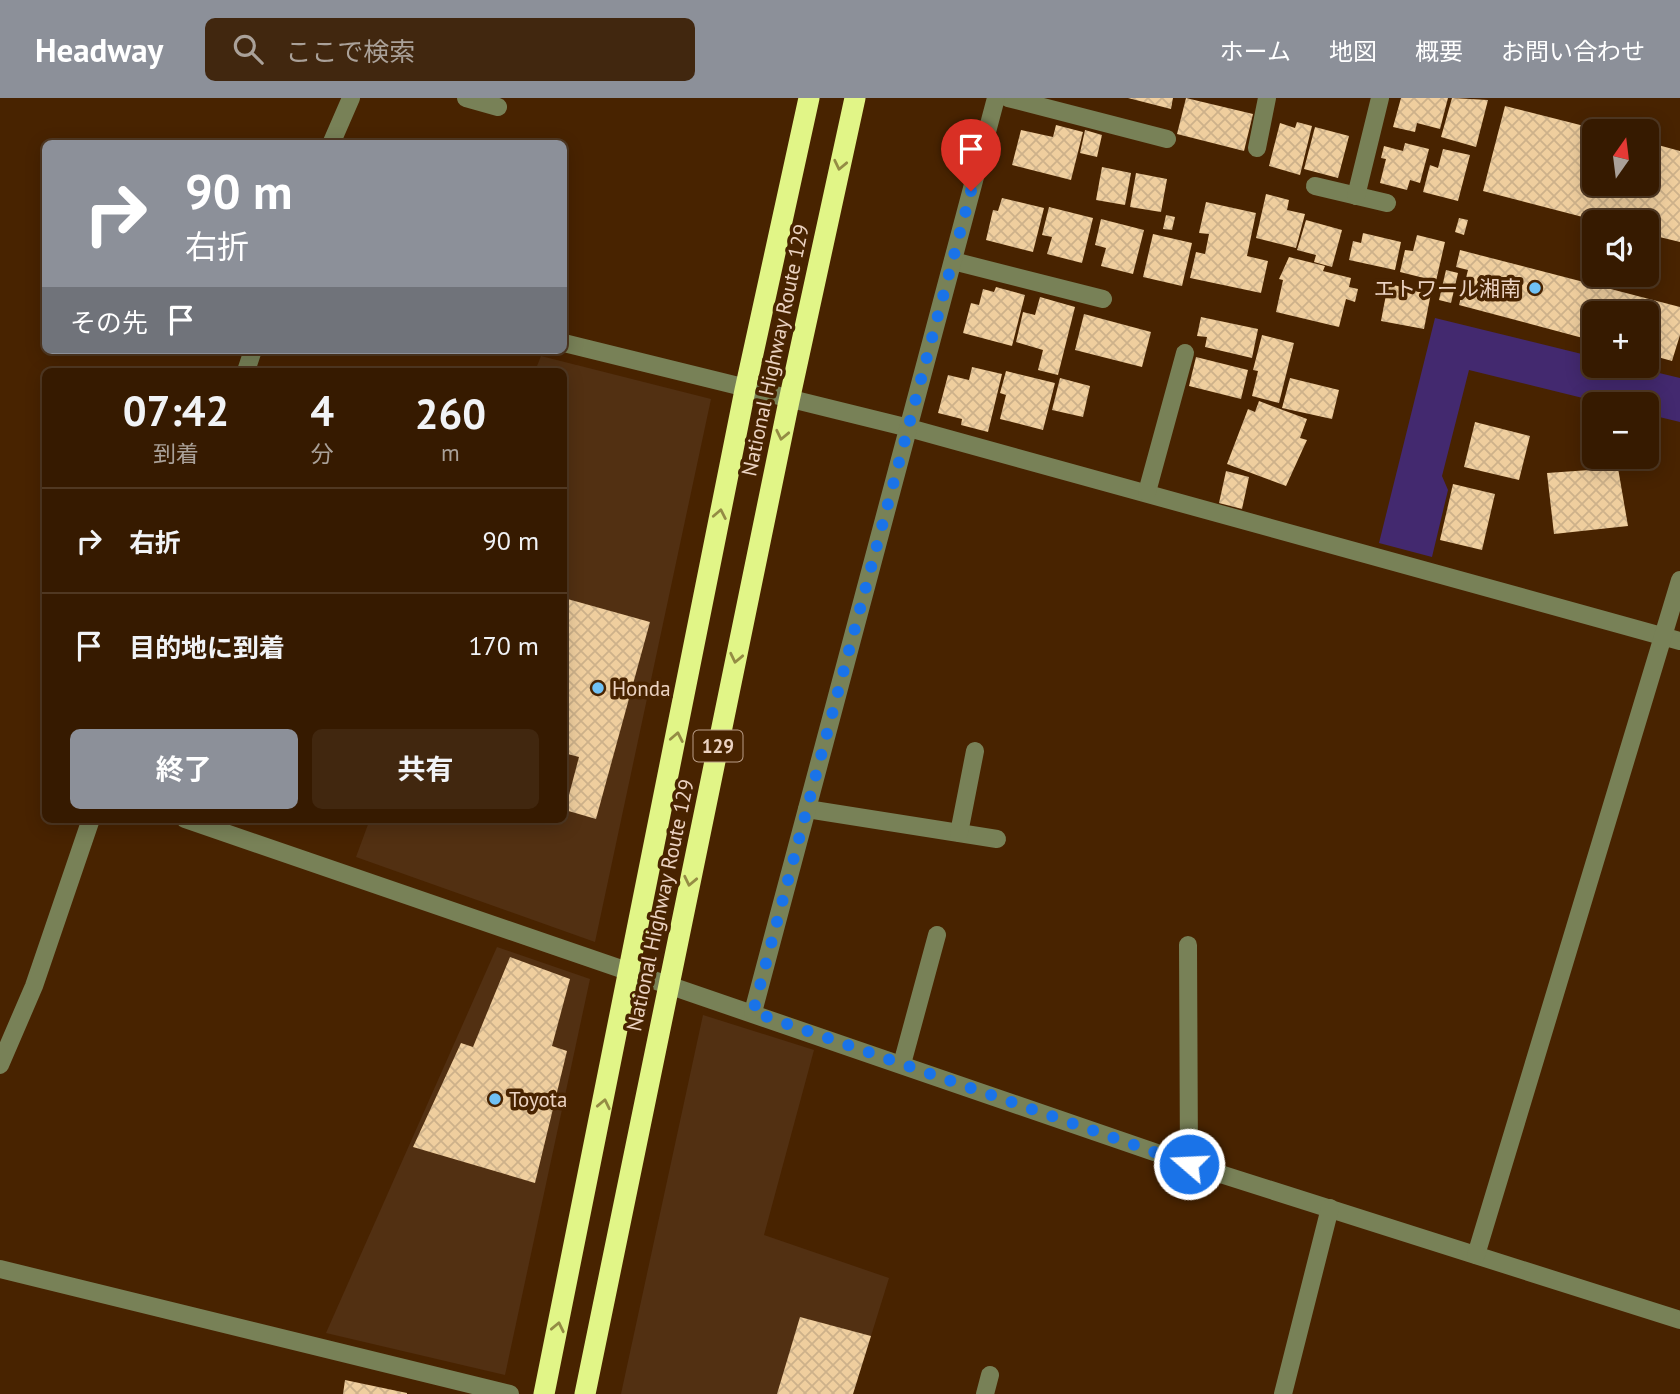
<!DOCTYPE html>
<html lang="ja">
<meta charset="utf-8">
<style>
body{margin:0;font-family:"PT Sans","Noto Sans JP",sans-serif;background:#41270f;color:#f1f3f6;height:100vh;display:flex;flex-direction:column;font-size:26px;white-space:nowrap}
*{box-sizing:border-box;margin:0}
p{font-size:23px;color:#aaa199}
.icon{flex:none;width:38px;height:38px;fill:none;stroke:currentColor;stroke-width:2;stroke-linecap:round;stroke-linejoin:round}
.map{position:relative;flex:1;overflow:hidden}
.side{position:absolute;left:42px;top:270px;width:525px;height:455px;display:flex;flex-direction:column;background:#361a00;border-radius:10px;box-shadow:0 4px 18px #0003,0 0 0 2px #503822}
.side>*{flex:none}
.top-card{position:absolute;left:42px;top:42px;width:525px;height:214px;border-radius:10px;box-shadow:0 4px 18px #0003,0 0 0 2px #503822;background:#8c9099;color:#fff;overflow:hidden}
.needle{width:46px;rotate:14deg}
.fabs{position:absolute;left:1582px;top:21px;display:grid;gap:14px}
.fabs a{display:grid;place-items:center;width:77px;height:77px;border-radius:10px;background:#361a00;box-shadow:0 4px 18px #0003,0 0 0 2px #503822;font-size:35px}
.pin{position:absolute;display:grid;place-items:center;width:60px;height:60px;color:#fff;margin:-72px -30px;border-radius:50% 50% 50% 0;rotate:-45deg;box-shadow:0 0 7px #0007}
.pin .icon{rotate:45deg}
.me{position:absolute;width:77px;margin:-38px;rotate:289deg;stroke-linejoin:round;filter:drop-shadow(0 0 5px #0008)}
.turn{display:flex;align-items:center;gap:24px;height:147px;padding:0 28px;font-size:32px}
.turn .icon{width:91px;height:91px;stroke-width:2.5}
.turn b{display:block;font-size:49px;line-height:60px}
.then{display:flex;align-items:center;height:66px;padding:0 28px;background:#0003;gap:14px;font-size:26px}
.eta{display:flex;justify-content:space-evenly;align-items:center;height:119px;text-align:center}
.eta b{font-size:42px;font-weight:700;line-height:49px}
.primary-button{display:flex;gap:14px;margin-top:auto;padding:14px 28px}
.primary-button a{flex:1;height:80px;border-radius:10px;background:#8c9099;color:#fff;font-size:28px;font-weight:700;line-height:80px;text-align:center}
.primary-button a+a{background:#41270f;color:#f1f3f6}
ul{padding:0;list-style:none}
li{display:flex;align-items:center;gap:21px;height:105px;padding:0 28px;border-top:2px solid #503822}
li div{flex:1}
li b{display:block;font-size:26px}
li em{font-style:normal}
header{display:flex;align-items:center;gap:42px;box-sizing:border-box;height:98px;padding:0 35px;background:#8c9099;color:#fff}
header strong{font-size:33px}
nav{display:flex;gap:38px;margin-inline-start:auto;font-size:24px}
.search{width:490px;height:63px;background:#41270f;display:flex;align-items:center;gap:18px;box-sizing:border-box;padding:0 24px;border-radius:10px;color:#aaa199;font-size:26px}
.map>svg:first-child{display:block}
.built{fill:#523012}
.green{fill:#43296f}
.building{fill:url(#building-cross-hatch)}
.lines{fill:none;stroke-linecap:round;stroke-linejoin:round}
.minor{stroke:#788157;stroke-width:18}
.highway{stroke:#e1f587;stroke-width:21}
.oneway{stroke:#948c44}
.route{stroke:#1a73e8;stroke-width:12;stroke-dasharray:0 21.6}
.poi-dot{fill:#70c1f4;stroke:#482300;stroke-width:2.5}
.labels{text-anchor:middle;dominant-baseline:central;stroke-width:7;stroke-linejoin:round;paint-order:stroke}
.shield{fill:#482300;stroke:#ba9e87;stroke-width:2}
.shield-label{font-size:19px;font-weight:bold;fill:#ebd2c1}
.poi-label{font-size:21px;fill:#ebd2c1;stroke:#482300;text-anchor:start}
.street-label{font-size:21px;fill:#ebd2c1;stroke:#482300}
</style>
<header>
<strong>Headway</strong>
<div class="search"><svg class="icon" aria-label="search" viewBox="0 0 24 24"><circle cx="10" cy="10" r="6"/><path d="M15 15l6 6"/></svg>ここで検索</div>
<nav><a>ホーム</a><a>地図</a><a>概要</a><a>お問い合わせ</a></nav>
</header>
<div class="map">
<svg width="1680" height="1296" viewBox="0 0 1680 1296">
<defs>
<pattern id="building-cross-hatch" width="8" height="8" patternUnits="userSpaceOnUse" patternTransform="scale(1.75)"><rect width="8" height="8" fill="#efce9e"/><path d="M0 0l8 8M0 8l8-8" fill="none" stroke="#cdb18a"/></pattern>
</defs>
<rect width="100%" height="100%" fill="#482300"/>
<g class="built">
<path d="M541 258 711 301 595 844 356 759 370 721H564V273H535Z"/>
<path d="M497 849 590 881 505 1277 326 1235Z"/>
<path d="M703 917 814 952 764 1137 889 1180 853 1296H621Z"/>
</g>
<path class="green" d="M1435 220 1594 259V268H1630L1680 280V324L1647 316V306H1607L1469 272 1442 378 1448 392 1432 459 1379 445Z"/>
<g class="building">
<path d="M1128 0H1173L1171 11Z"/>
<path d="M1186 0 1253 16 1244 53 1177 36Z"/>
<path d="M1401 0H1448L1440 31 1417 25 1415 34 1393 29Z"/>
<path d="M1452 0 1488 2 1476 49 1441 39Z"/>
<path d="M1505 8 1600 32 1594 33V86H1647V44L1680 53V144L1647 136V124H1602L1483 93Z"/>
<path d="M1297 24 1312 28 1300 77 1269 68 1280 25 1295 30Z"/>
<path d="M1056 27 1083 34 1071 82 1012 67 1021 32 1053 39Z"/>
<path d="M1315 29 1349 38 1338 80 1304 71Z"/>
<path d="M1085 32 1102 37 1097 59 1080 55Z"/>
<path d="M1405 45 1429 51 1420 85 1410 82 1407 92 1380 85 1386 61 1381 60 1384 48 1403 53Z"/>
<path d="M1443 51 1470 57 1458 103 1423 94 1430 67 1438 70Z"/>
<path d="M1102 69 1131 75 1125 107 1096 102Z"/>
<path d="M1136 75 1167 81 1161 114 1130 109Z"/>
<path d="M1266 96 1289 102 1287 112 1305 116 1296 150 1256 140Z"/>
<path d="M1002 100 1044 110 1033 154 986 142 993 112 998 113Z"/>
<path d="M1206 104 1256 115 1247 158 1268 163 1261 195 1190 180 1196 154 1205 156 1209 136 1199 135Z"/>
<path d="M1049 109 1093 120 1082 165 1047 156 1052 139 1042 137Z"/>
<path d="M1166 117 1175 119 1172 132 1163 131Z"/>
<path d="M1459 120 1468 122 1464 137 1455 134Z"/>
<path d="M1101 121 1144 132 1133 176 1101 168 1106 150 1095 147Z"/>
<path d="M1306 122 1342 132 1332 169 1314 164 1316 157 1297 152Z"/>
<path d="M1363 135 1401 144 1395 172 1349 162 1353 143 1361 145Z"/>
<path d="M1153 136 1192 145 1182 188 1143 179Z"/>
<path d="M1417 137 1445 144 1436 183 1400 174 1405 152 1413 153Z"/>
<path d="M1460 152 1680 209V237L1672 263 1647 256V215H1594V243L1459 207 1468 172 1456 169Z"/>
<path d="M1289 159 1325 168 1323 173 1351 180 1349 189 1358 191 1355 204 1346 201 1339 229 1276 214 1283 182 1279 181Z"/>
<path d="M1446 172 1458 175 1451 205 1439 202Z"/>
<path d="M1388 186 1431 195 1424 231 1381 223Z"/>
<path d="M996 189 1025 197 1012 248 963 235 971 205 979 207 983 191 994 194Z"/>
<path d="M1040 199 1075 209 1058 277 1038 272 1043 252 1016 244 1023 214 1035 217Z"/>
<path d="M1084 216 1151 234 1142 269 1075 252Z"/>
<path d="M1201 219 1258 231 1252 260 1205 249 1207 239 1197 238Z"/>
<path d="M1262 237 1294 245 1279 305 1252 298 1258 273 1253 272Z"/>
<path d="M1196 259 1248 272 1241 301 1189 288Z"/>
<path d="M972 269 1002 276 988 334 961 327 962 321 938 315 948 277 969 282Z"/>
<path d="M1006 273 1055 285 1043 332 1000 321 1006 297 1000 295Z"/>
<path d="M1060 280 1090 288 1083 319 1052 312Z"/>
<path d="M1290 280 1339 292 1332 321 1282 310Z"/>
<path d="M1259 303 1307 321 1300 340 1307 342 1286 388 1227 366 1248 311 1255 314Z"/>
<path d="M1475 324 1530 338 1519 382 1464 369Z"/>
<path d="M1618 370 1628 428 1554 436 1547 375Z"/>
<path d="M1226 373 1249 379 1242 411 1219 405Z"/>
<path d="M1453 386 1495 396 1482 452 1440 442Z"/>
<path d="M564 500 650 524 596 721 565 712 579 659 564 655Z"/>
<path d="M510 859 570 881 552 948 567 953 535 1085 413 1049 461 945 473 949Z"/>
<path d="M800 1219 871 1238 853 1296H777Z"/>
<path d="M345 1282 407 1295V1296H343Z"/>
</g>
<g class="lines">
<g class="minor">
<path d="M466 0 498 9"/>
<path d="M1008 0 1167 41"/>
<path d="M331 46 351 0"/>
<path d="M1257 50 1267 0"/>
<path d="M1315 88 1387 105"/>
<path d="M1356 98 1380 0"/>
<path d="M953 163 1103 201"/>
<path d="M564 245 909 330 1680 543"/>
<path d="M246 273 253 252"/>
<path d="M1147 394 1185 255"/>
<path d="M807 711 997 741"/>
<path d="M185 721 1189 1066 1680 1222"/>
<path d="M959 735 975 653"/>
<path d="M1188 847 1189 1066"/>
<path d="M753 914 996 0"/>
<path d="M902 966 937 837"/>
<path d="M0 967 34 888 91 721"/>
<path d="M1476 1157 1680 482"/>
<path d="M0 1171 510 1296"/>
<path d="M985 1296 990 1277"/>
<path d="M1283 1296 1330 1110"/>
</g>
<g class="highway">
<path d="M544 1296 745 292 809 0"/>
<path d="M585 1296 789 303 855 0"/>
</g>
</g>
<defs><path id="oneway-chevron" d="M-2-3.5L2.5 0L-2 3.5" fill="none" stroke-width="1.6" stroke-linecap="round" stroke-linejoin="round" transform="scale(1.75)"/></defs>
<g class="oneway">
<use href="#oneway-chevron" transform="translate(840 67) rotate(102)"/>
<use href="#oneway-chevron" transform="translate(782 337) rotate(102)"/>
<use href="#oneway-chevron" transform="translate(720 416) rotate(-79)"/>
<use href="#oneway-chevron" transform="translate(736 560) rotate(102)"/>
<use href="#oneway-chevron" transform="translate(677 639) rotate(-79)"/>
<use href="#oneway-chevron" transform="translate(690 783) rotate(102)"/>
<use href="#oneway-chevron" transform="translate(604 1006) rotate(-78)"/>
<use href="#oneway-chevron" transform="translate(558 1229) rotate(-78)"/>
</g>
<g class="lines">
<path class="route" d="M971 93 753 914 1189 1066"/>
</g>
<g class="poi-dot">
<circle cx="1535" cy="190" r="7"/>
<circle cx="598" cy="590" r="7"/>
<circle cx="495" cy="1001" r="7"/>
</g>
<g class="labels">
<rect class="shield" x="693.5" y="632.5" width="49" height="31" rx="5"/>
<g class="shield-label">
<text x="718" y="648">129</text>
</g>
<g class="poi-label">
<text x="1521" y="190" text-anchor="end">エトワール湘南</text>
<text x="612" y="590">Honda</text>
<text x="509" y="1001">Toyota</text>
</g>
<g class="street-label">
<text transform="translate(775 252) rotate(-78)">National Highway Route 129</text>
<text transform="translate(660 807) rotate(-78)">National Highway Route 129</text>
</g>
</g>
</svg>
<div class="fabs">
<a><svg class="needle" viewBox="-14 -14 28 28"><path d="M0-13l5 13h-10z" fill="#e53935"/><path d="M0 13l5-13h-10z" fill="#aaa199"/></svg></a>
<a><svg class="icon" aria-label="sound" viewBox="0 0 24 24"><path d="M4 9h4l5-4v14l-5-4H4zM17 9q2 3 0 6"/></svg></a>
<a>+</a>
<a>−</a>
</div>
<div class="pin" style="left:971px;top:93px;background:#d93025"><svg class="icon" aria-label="arrive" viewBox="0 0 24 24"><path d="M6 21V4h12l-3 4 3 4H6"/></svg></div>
<svg class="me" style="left:1189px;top:1066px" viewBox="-20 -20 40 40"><circle r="17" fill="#1a73e8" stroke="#fff" stroke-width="3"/><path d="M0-11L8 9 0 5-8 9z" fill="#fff"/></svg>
<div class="top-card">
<div class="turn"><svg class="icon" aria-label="right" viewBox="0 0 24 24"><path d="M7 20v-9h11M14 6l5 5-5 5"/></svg><div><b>90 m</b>右折</div></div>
<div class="then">その先<svg class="icon" aria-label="arrive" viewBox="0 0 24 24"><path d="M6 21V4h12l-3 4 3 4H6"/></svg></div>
</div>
<section class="side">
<div class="eta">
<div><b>07:42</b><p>到着</p></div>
<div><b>4</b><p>分</p></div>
<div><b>260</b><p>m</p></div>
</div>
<ul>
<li><svg class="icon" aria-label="right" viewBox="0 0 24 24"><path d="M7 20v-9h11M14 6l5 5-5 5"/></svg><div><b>右折</b></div><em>90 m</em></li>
<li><svg class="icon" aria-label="arrive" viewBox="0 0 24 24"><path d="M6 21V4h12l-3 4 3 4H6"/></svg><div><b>目的地に到着</b></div><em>170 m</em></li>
</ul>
<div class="primary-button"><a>終了</a><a>共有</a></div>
</section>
</div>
